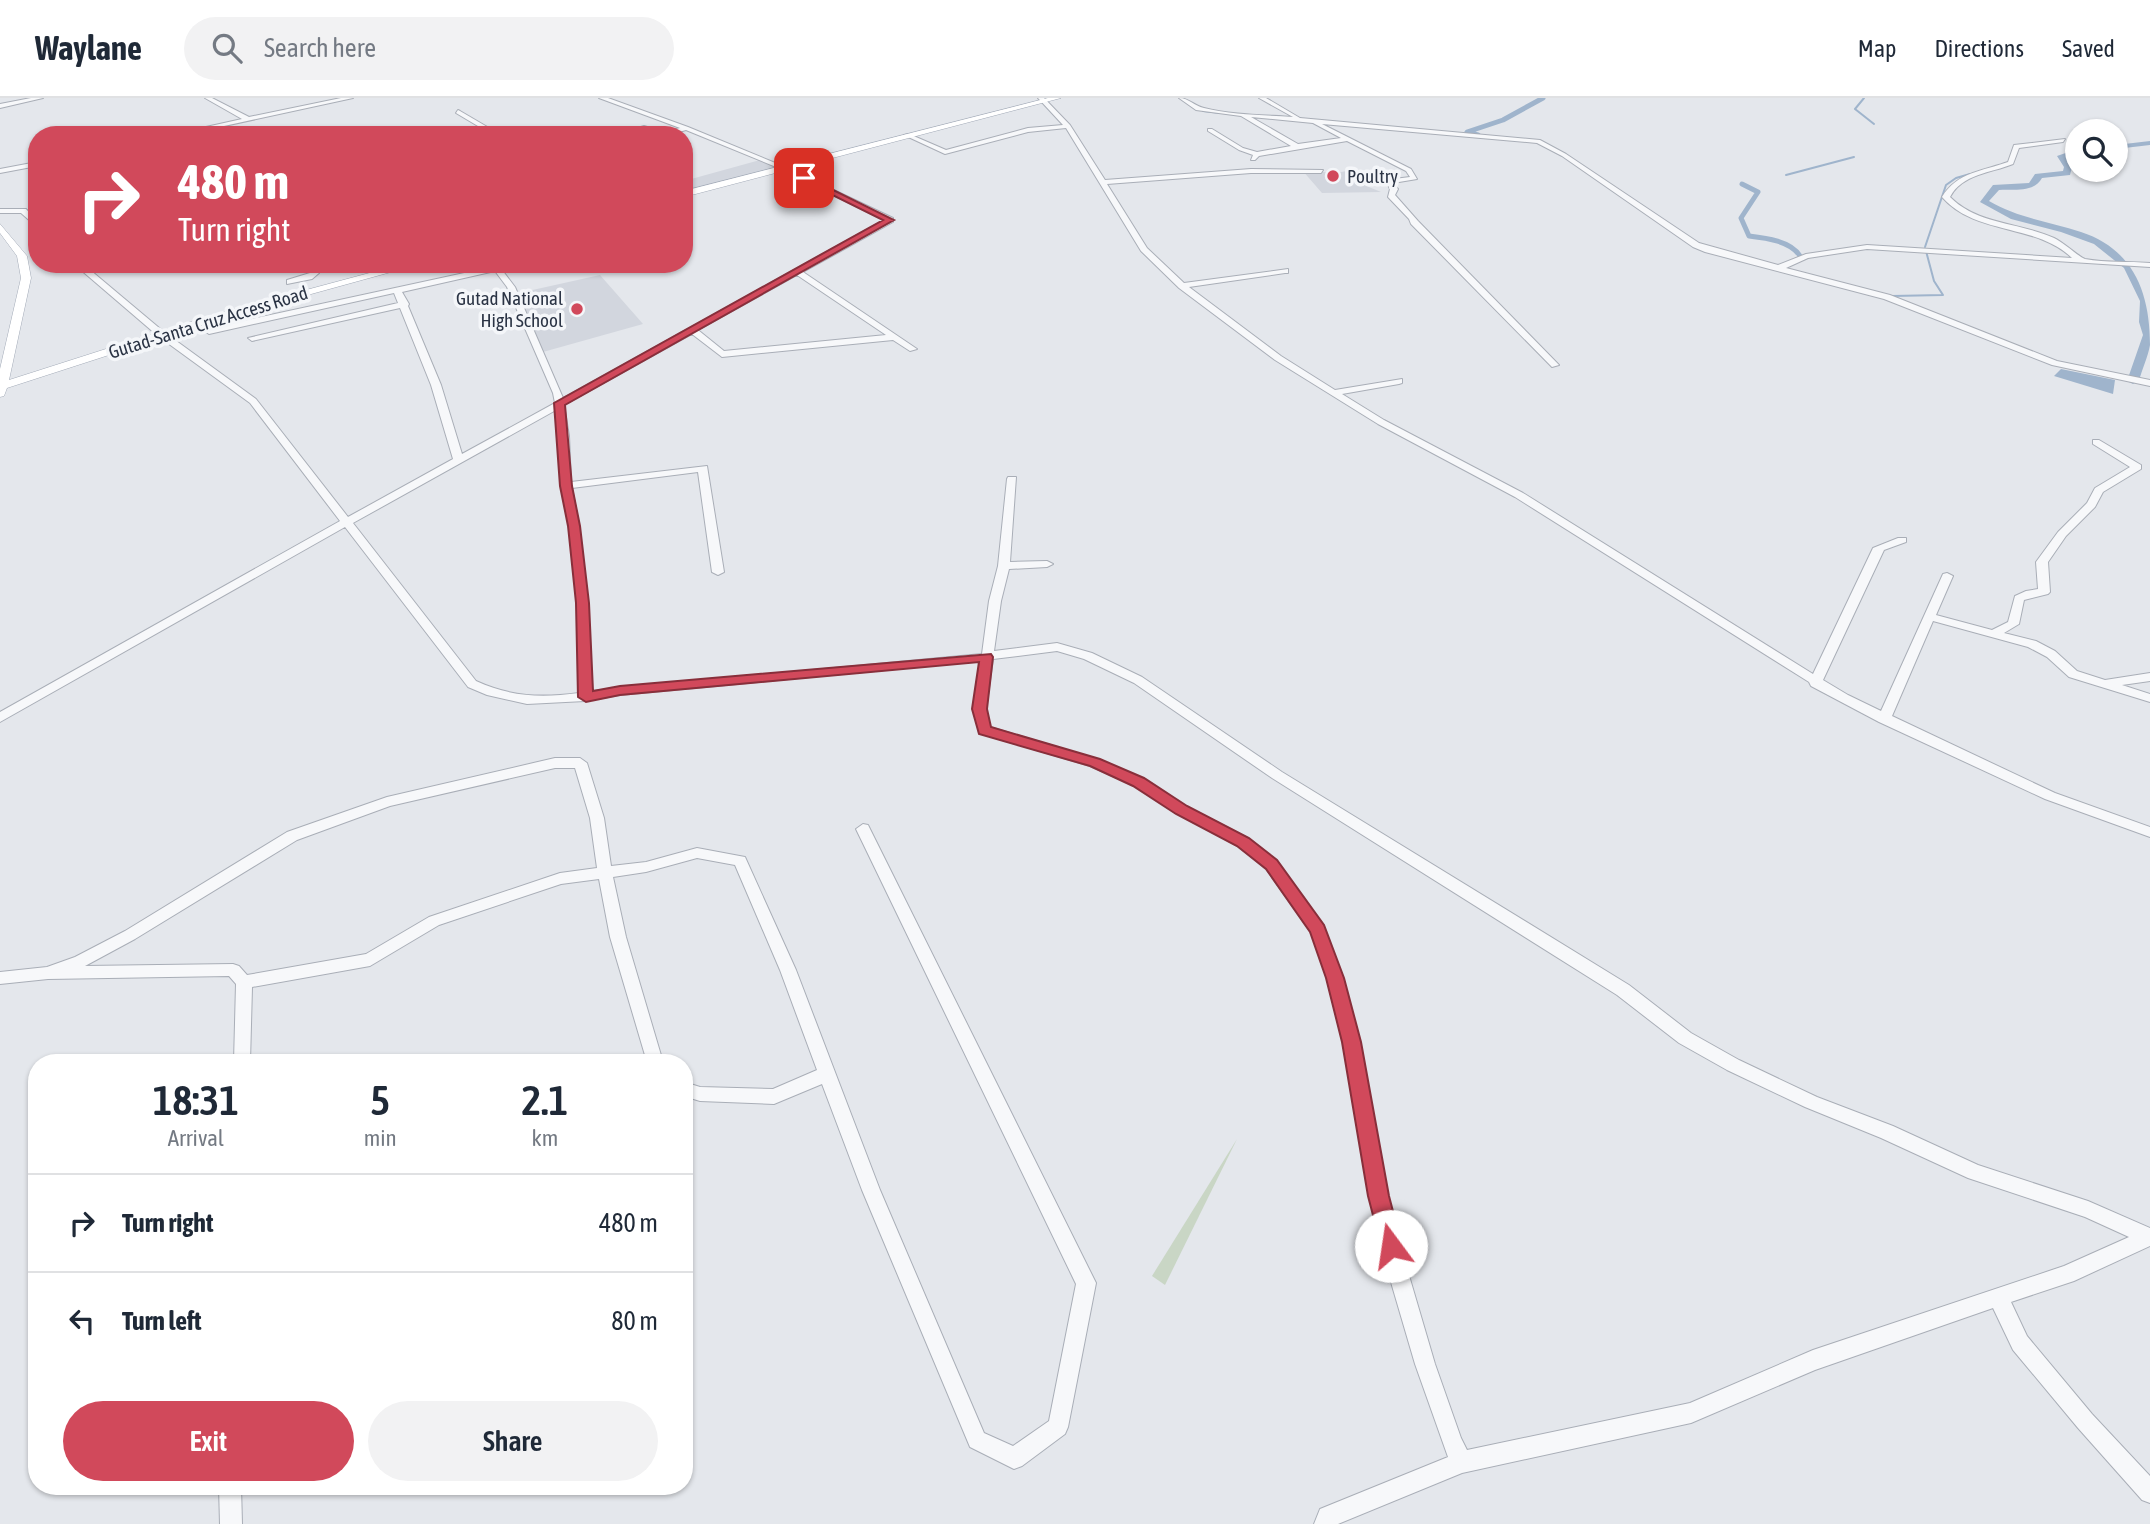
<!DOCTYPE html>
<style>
body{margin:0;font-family:"Asap Condensed",sans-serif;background:#f2f2f3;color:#1f2937;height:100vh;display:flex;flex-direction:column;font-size:26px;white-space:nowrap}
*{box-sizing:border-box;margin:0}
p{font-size:23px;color:#747a83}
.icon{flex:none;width:38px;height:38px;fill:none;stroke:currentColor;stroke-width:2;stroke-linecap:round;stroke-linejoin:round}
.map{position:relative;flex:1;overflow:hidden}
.sheet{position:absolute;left:28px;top:956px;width:665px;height:441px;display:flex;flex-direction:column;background:#fff;border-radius:28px;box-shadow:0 2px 5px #0004}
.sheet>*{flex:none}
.banner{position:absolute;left:28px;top:28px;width:665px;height:147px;border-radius:28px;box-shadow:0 2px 5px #0004;background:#d1495b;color:#fff;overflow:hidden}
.tools{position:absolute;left:2065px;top:21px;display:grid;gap:14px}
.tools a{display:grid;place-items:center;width:63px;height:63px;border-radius:50%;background:#fff;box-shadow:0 2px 5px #0004;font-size:35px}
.pin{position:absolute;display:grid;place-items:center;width:60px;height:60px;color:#fff;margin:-30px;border-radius:14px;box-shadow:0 4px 10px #0006}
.me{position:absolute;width:77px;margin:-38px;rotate:346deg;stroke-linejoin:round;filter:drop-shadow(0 0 5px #0008)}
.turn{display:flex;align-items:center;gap:24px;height:147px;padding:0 35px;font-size:32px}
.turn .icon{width:91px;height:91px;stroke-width:2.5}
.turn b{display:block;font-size:49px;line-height:60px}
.eta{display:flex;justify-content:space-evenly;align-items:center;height:119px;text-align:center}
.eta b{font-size:42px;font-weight:600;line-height:49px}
.cta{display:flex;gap:14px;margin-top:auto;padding:14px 35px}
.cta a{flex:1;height:80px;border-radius:42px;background:#d1495b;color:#fff;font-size:28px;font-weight:600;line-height:80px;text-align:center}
.cta a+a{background:#f2f2f3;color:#1f2937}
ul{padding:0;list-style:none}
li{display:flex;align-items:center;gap:21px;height:98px;padding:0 35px;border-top:2px solid #e0e1e3}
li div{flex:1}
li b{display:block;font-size:26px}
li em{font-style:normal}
header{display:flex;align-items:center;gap:42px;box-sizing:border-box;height:98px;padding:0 35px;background:#fff;border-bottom:2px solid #e0e1e3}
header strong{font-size:33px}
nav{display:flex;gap:38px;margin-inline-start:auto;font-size:24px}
.search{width:490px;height:63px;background:#f2f2f3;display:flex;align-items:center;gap:18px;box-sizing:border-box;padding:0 24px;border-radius:38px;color:#747a83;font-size:26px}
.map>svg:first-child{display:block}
.built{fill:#d2d6de}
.green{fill:#c9d6c5}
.water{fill:#9fb4cc}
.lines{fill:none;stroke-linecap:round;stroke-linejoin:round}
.stream{stroke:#9fb4cc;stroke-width:2}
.canal{stroke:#9fb4cc;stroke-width:5}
.river{fill:#9fb4cc;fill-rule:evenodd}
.minor-casing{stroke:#a9aeb7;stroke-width:2}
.major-casing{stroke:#a3abb8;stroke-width:1}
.minor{fill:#f7f8fa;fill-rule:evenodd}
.major{fill:#fff;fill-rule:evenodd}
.route{fill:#d1495b;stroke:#882f3b;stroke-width:2}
.poi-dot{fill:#d1495b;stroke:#f4f6f9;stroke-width:2.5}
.labels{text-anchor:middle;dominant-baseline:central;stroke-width:7;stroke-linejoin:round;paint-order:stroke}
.far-poi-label{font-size:19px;fill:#2b3445;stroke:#f4f6f9;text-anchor:start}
.far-street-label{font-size:19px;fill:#2b3445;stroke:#f4f6f9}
</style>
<header>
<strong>Waylane</strong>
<div class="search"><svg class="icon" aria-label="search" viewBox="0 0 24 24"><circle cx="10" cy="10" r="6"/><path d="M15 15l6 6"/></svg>Search here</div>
<nav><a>Map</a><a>Directions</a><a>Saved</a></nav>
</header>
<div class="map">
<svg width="2150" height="1426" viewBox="0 0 2150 1426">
<rect width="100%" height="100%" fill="#e4e7ec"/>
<g class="built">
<path d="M760 62 778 70 684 94V83Z"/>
<path d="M1302 72 1335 75 1347 73 1363 77 1366 80 1362 82 1364 87 1381 94 1322 95Z"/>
<path d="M600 177 643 226 543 254 519 195Z"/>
</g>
<path class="green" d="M1237 1041 1165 1187 1152 1178Z"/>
<path class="water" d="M2061 271 2115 282 2113 296 2054 278Z"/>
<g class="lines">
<g class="stream">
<path d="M1864 0 1855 11 1874 26"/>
<path d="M1203 13 1221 15"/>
<path d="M1786 77 1854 59"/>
<path d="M1925 149 1946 87 1956 80 1970 76"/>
<path d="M1892 198 1943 197 1934 183 1926 153"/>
</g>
<g class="canal">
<path d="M1478 37 1467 34 1503 22 1543 0"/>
<path d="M1742 86 1758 94 1741 120 1749 138C1766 140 1791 143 1800 158"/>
</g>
<g class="river">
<path d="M2150 43V47L2116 51V47Z"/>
<path d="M2077 51V56L2066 59 2072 69 2070 77 2042 80C2034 95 2014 91 1999 92L1989 103C2018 120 2050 124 2081 134 2133 151 2150 194 2150 247 2148 259 2142 271 2139 283L2133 286 2127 283 2143 237 2139 224 2140 203 2124 170 2094 146 2061 134 2011 121 1980 104 1993 87 2029 85 2035 76 2063 73 2064 69 2057 58Z"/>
</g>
<defs>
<g id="minor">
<path d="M31 0H43L0 10V6Z"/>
<path d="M205 0H212L249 19 341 0H353L183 37H170L242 21Z"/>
<path d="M599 0H608L688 29 785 69 893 120V124L803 174 917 251 910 253 893 242 722 259 692 236 564 307 569 338 571 384 707 368 724 474 718 477 712 474 698 374 572 390C586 459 589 524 591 593L982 556 989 503 998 468 1007 381 1008 379H1016L1010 464 1047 463 1053 466 1047 469 1009 471 1001 503 994 553 1057 545 1092 555 1142 579 1282 674 1629 887 1691 935 1739 962 1817 999 1893 1028 1978 1067 2088 1103 2150 1130V1148L2074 1183 2011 1204 2027 1238 2092 1316 2150 1378V1405L2142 1402 2078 1330 2013 1252 1993 1210 1815 1272 1691 1325 1462 1375 1338 1426H1314L1320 1411 1448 1359 1415 1266 1388 1174 1370 1098 1343 944 1327 880 1311 834 1266 771 1238 748 1177 715 1133 687 1090 668 979 635 974 611 980 563 620 597 585 603 527 606 487 597 468 589 345 429 0 624V614L340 423 250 305 158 238 74 166H83L164 234 256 301 348 419 453 361 431 287 400 210 252 243 248 240 398 205 394 195 209 236 205 233 206 231 492 169 490 166H521L502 172 515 189 563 300 884 122 781 71 686 32 668 37 644 32 627 37H616L644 28 664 34 680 30ZM495 173 507 189 553 295 555 305 462 356 441 287 408 208 409 206 402 194ZM797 177 886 237 724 253 698 232ZM556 312 561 388 569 428 577 505 579 595C541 600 511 599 476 583L353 425ZM1057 553 1084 561 1134 585 1272 680 1617 897 1679 945 1727 972 1805 1009 1881 1040 1968 1080 2085 1119 2129 1139 2064 1168 1813 1252 1690 1305 1467 1352 1461 1340 1435 1266 1408 1174 1388 1098 1359 944 1343 880 1323 828 1276 763 1248 740 1187 709 1143 681 1100 662 990 629 986 611 993 561Z"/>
<path d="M1038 0H1044L1070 27 1105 82 1251 71 1323 72 1321 75H1251L1107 86 1147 150 1184 185 1288 171V175H1285L1189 189 1281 258 1335 292 1402 281V285L1399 286 1342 296 1384 322 1523 395 1813 576 1873 450 1898 440H1906V444L1884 452 1823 582 1848 597 1881 613 1943 476 1947 475 1953 478 1936 517 1992 532 2008 524 2015 498 2026 493 2038 491 2036 464 2058 434 2087 405 2095 390 2130 369 2093 346V342H2099L2141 367V371L2103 394 2095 409 2066 438 2048 464 2050 494 2048 496 2024 502 2019 526 2004 535 2036 543 2055 553 2077 573 2105 582 2150 575V583L2122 587 2150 596V604L2069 579 2047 559 2028 549 1933 523 1892 618 2055 695 2150 729V739L2045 701 1879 624 1811 588 1809 584 1515 399 1378 326 1275 262 1179 190 1141 153 1066 30 1028 34 945 56 904 37 909 36 946 52 1028 30 1063 27Z"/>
<path d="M1179 0C1189 0 1194 8 1204 10 1232 17 1264 17 1293 19L1259 0H1266L1300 20 1540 42 1566 56 1699 145 1778 167 1806 156 1867 147 2072 160C2036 125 1976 138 1942 99 1957 74 1983 73 2008 64L2014 47 2065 41 2063 44 2019 50 2013 66C1991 75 1962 76 1950 99 1978 127 2019 124 2054 140 2063 144 2079 159 2085 161 2106 165 2129 163 2150 165V169L1867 151 1808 160 1786 170 1890 197 2057 263 2150 282V288L2052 267 1884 201 1705 154 1693 149 1562 58 1537 45 1322 26 1411 71 1417 81 1393 85 1398 91 1395 97 1418 123 1559 267 1552 269 1411 126 1409 121 1388 99 1390 91 1386 82 1410 79 1406 73 1347 43 1259 58 1255 62H1251L1253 57 1239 52 1208 33V31H1212L1243 50 1257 54 1291 48 1241 18 1196 12ZM1251 19 1313 25 1341 40 1298 46Z"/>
<path d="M458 12 460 13 501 37H493L456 15Z"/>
<path d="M57 29H61L71 37H64Z"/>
<path d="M37 64V68L0 75V71Z"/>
<path d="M0 111H26L37 123V129L21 115H0Z"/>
<path d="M299 166H308L319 175 312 181 287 186V182L310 175Z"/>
<path d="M555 660H580L587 665 604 720 611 768 646 764 697 750 745 759 796 872 880 1092 984 1335 1013 1348 1049 1323 1076 1186 856 731 863 726 868 727 1096 1185 1068 1329 1065 1336 1022 1368 1014 1371 970 1349 862 1092 822 986 774 1006 700 1003 684 998V984L700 989 773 991 817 972 780 872 735 767 697 760 646 774 613 779 626 839 663 964H647L610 839 599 781 561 786 439 827 370 868 252 889 250 964H234L236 886 229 878 48 881 0 886V874L47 869 75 859 125 833 287 734 387 699ZM555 670H575L590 720 597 770 560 775 429 819 366 856 247 877 239 868 233 866 85 868 135 841 297 742 390 708Z"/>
<path d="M219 1388H241L242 1426H220Z"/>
</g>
<g id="major">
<path d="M1048 0H1061L684 99V93Z"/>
<path d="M0 126 27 158 31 180 9 282 209 218 403 166H420L217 222 7 290 4 298 0 299V271L21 180 17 158 0 135Z"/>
</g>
</defs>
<use href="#minor" class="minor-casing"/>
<use href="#major" class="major-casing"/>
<use href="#minor" class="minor"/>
<use href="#major" class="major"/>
</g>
<path class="route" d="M802 79H807L894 122 565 307 572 388 580 428 589 505 593 593 620 588 991 556 993 559 987 611 991 629 1100 661 1144 680 1187 708 1249 740 1277 762 1324 827 1344 880 1361 944 1389 1098 1402 1148 1399 1156 1391 1159 1384 1156 1381 1148 1368 1098 1342 944 1326 880 1310 834 1266 771 1237 748 1176 716 1133 688 1090 668 979 636 972 611 979 564 620 597 586 604 578 599 576 505 568 428 560 388 554 305 883 122 802 82Z"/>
<g class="poi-dot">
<circle cx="1333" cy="78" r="7"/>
<circle cx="577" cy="211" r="7"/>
</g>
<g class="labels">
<g class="far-poi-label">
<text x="1347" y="78">Poultry</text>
<text x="563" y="200" text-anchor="end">Gutad National<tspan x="563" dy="22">High School</tspan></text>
</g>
<g class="far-street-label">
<text transform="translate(208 224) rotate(-17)">Gutad-Santa Cruz Access Road</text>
</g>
</g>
</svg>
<div class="tools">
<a><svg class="icon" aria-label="search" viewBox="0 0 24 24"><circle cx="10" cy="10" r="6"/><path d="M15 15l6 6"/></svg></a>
</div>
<div class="pin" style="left:804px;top:80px;background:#d93025"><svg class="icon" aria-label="arrive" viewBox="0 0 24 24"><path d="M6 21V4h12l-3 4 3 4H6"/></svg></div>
<svg class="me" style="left:1391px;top:1148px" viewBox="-20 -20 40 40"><circle r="19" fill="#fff"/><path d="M0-13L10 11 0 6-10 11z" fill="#d1495b"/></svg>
<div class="banner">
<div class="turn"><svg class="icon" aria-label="right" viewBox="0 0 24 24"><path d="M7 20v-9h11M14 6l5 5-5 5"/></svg><div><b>480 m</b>Turn right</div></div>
</div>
<section class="sheet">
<div class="eta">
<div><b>18:31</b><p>Arrival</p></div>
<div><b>5</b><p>min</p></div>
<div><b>2.1</b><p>km</p></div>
</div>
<ul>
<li><svg class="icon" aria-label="right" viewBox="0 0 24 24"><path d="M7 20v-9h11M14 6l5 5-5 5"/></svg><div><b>Turn right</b></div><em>480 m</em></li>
<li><svg class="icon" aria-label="left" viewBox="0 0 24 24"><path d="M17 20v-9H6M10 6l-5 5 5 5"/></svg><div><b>Turn left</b></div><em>80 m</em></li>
</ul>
<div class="cta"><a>Exit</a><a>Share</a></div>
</section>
</div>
